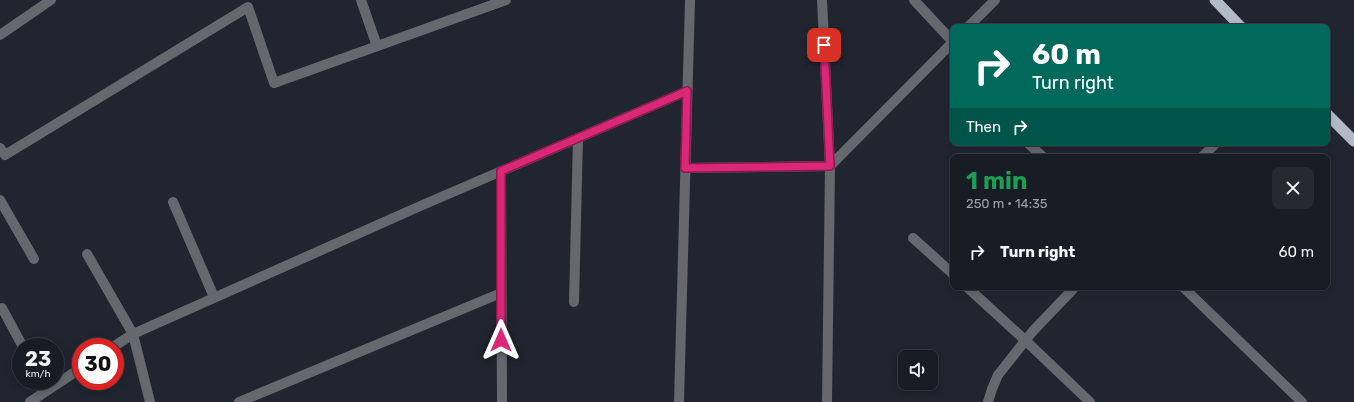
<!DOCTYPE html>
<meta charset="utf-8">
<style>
body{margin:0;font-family:Rubik,sans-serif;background:#252931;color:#f1f3f6;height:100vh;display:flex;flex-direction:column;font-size:15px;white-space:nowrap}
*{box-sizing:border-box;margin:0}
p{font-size:13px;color:#9fa1a6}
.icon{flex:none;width:22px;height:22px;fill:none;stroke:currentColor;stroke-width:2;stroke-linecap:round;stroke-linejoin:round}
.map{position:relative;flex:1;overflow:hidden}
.sheet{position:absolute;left:950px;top:154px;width:380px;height:136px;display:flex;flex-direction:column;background:#181c24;border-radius:8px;box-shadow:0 2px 6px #0003,0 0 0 1px #363a41}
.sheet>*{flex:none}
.hud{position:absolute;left:950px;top:24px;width:380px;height:122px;border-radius:8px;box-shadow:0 2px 6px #0003,0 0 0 1px #363a41;background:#00695c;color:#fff;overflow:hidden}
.tools{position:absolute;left:898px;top:350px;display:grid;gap:8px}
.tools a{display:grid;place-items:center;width:40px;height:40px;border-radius:8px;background:#181c24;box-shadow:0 2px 6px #0003,0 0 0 1px #363a41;font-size:20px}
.speed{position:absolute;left:12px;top:338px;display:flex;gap:8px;font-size:20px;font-weight:700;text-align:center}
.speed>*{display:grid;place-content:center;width:52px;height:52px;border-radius:50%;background:#181c24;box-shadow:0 2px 6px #0003,0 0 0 1px #363a41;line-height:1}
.speed small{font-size:10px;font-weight:400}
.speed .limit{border:6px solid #d22;background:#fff;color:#111}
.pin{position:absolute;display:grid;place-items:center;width:34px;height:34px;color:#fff;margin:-17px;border-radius:8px;box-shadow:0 2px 6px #0006}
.me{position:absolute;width:44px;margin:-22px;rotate:0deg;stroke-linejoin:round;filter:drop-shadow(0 0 3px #0008)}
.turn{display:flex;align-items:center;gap:14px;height:84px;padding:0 16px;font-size:18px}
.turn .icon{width:52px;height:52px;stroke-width:2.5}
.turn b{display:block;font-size:28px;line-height:34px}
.then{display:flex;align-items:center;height:38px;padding:0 16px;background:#0003;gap:8px;font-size:15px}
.round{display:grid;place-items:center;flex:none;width:42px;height:42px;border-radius:8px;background:#252931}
.headline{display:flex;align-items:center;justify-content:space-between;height:68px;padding:0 16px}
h1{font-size:24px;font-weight:700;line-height:30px;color:#1e9e55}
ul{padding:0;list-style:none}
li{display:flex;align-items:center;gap:12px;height:60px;padding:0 16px}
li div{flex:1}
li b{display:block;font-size:15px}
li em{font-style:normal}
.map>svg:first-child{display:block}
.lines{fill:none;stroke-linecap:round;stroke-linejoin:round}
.minor{stroke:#65686e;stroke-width:10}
.trunk{stroke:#b2bac8;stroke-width:11}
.route-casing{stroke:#8e194d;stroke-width:10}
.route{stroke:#db2777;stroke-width:7}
</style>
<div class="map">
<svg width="1354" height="402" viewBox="0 0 1354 402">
<rect width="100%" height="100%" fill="#202530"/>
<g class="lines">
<g class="minor">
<path d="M361 0 377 46"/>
<path d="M822 0 830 166 827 402"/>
<path d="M914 0 953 42"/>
<path d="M968 27 995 0"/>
<path d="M0 35 51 0"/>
<path d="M1028 143 1043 157"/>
<path d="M0 148 5 155 248 7 274 83 506 0"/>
<path d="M1202 157 1216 143"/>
<path d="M685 168 830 166 953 42"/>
<path d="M501 171 502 402"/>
<path d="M0 200 34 259"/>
<path d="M173 202 214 297"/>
<path d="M913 238 953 274"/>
<path d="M87 254 133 334 113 347"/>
<path d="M967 287 1026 341 1090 402"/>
<path d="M1183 287 1302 402"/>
<path d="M574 302 578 138"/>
<path d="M2 308 23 347"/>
<path d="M30 402 81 368"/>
<path d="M150 402 133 334 418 207 687 91"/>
<path d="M239 402 501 293"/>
<path d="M679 402 690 0"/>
<path d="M988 402 992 389 998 375 1033 331 1075 287"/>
</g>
<g class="trunk">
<path d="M1215 0 1241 27"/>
<path d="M1327 114 1354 141"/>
</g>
</g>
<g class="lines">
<defs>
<path id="route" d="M501 340V171L687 91 685 168 830 166 824 45"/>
</defs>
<use href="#route" class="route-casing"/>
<use href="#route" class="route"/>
</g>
</svg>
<div class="tools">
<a><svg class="icon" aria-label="sound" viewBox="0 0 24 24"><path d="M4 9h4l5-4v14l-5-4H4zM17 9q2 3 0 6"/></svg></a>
</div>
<div class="speed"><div>23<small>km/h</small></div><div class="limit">30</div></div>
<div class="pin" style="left:824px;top:45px;background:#d93025"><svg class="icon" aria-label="arrive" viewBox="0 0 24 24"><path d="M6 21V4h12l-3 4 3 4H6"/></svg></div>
<svg class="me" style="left:501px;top:340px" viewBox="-20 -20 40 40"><path d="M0-17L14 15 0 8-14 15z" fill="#db2777" stroke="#fff" stroke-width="4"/></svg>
<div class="hud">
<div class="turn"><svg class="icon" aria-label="right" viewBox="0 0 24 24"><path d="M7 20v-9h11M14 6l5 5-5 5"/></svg><div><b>60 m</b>Turn right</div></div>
<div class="then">Then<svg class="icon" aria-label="right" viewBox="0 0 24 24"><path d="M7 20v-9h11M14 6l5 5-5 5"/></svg></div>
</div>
<section class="sheet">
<div class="headline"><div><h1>1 min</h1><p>250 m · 14:35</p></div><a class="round"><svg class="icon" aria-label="close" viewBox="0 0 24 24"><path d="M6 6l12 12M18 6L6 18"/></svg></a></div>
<ul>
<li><svg class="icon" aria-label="right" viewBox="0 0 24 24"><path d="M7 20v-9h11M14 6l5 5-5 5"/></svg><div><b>Turn right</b></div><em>60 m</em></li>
</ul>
</section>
</div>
